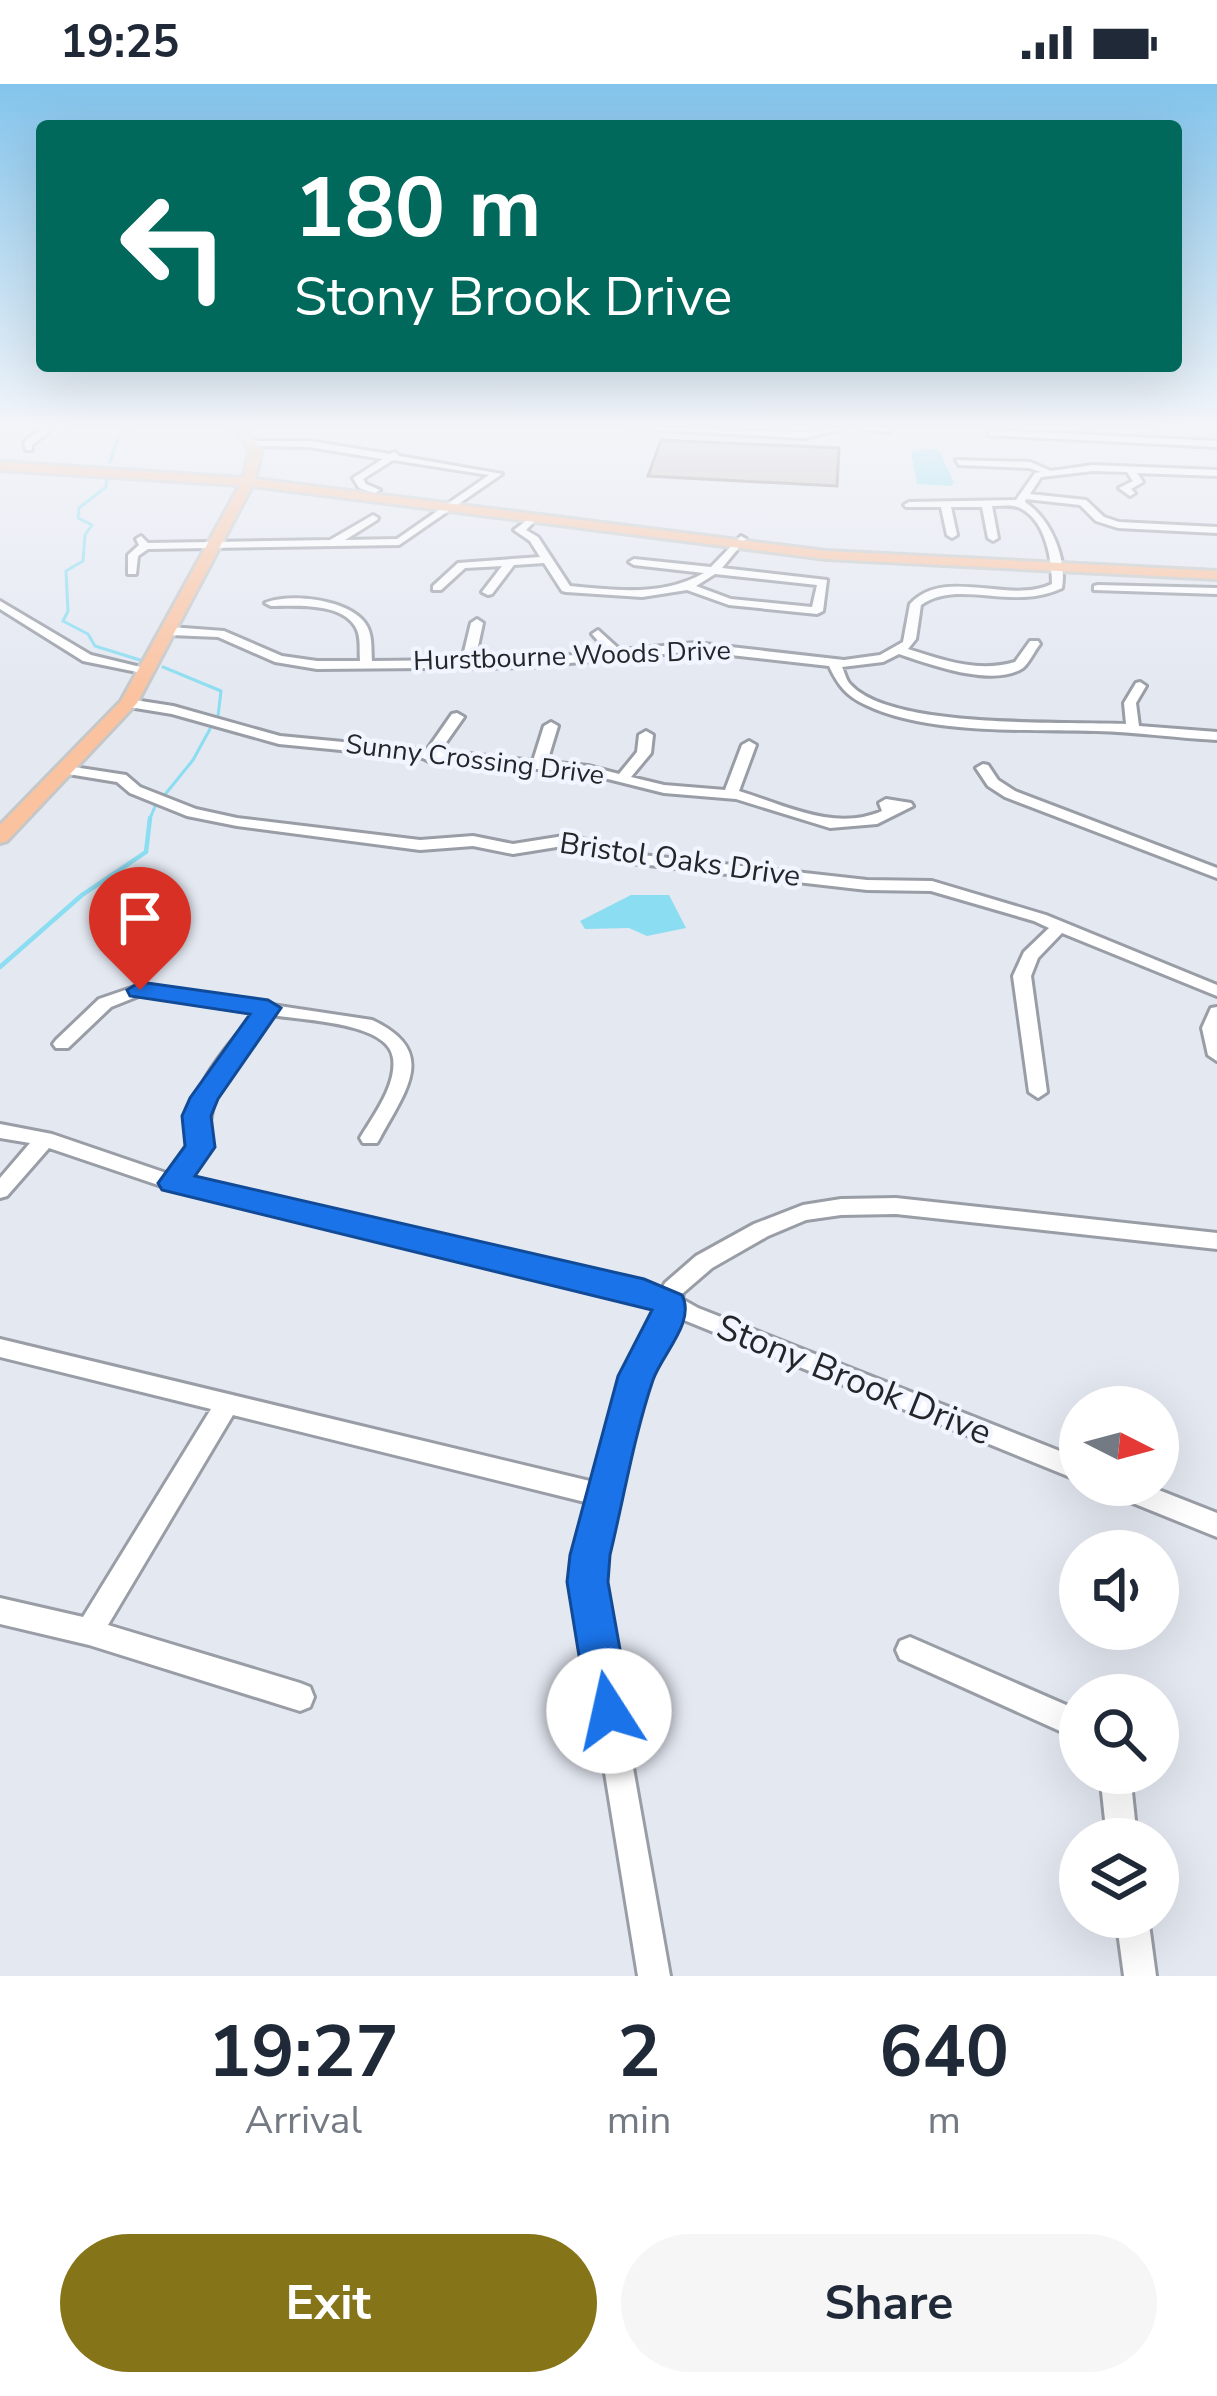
<!DOCTYPE html>
<style>
body{margin:0;font-family:"Nunito Sans",sans-serif;background:#f6f6f7;color:#1f2937;height:100vh;display:flex;flex-direction:column;font-size:45px;white-space:nowrap}
*{box-sizing:border-box;margin:0}
p{font-size:39px;color:#747a83}
.icon{flex:none;width:66px;height:66px;fill:none;stroke:currentColor;stroke-width:2;stroke-linecap:round;stroke-linejoin:round}
.map{position:relative;height:1892px;overflow:hidden}
.details{display:flex;flex-direction:column;background:#fff;flex:1}
.details>*{flex:none}
.guide{position:absolute;left:36px;top:36px;width:1146px;height:252px;border-radius:12px;box-shadow:0 12px 48px #0002;background:#00695c;color:#fff;overflow:hidden}
.needle{width:78px;rotate:96deg}
.tools{position:absolute;left:1059px;top:1302px;display:grid;gap:24px}
.tools a{display:grid;place-items:center;width:120px;height:120px;border-radius:50%;background:#fff;box-shadow:0 12px 48px #0002;font-size:60px}
.pin{position:absolute;display:grid;place-items:center;width:102px;height:102px;color:#fff;margin:-123px -51px;border-radius:50% 50% 50% 0;rotate:-45deg;box-shadow:0 0 12px #0007}
.pin .icon{rotate:45deg}
.me{position:absolute;width:132px;margin:-66px;rotate:350deg;stroke-linejoin:round;filter:drop-shadow(0 0 9px #0008)}
.turn{display:flex;align-items:center;gap:42px;height:252px;padding:0 60px;font-size:54px}
.turn .icon{width:156px;height:156px;stroke-width:2.5}
.turn b{display:block;font-size:84px;line-height:102px}
.eta{display:flex;justify-content:space-evenly;align-items:center;height:204px;text-align:center}
.eta b{font-size:72px;font-weight:700;line-height:84px}
.button{display:flex;gap:24px;margin-top:auto;padding:24px 60px}
.button a{flex:1;height:138px;border-radius:72px;background:#867518;color:#fff;font-size:48px;font-weight:700;line-height:138px;text-align:center}
.button a+a{background:#f6f6f7;color:#1f2937}
.status{display:flex;justify-content:space-between;align-items:center;height:84px;padding:0 60px;background:#fff;direction:ltr}
.status svg{height:33px;fill:currentColor}
.map>svg:first-child{display:block}
.water{fill:#8bddf1}
.lines{fill:none;stroke-linecap:round;stroke-linejoin:round}
.stream-far1{stroke:#8bddf1;stroke-width:3}
.stream{stroke:#8bddf1;stroke-width:4.5}
.building{fill:#c9bdbc;stroke:#918785;stroke-width:3}
.minor-casing{stroke:#999da6;stroke-width:6}
.major-casing{stroke:#c6c7c7;stroke-width:6}
.minor{fill:#fff;fill-rule:evenodd}
.major{fill:#fbc2a0;fill-rule:evenodd}
.route{fill:#1a73e8;stroke:#114b97;stroke-width:3}
.labels{text-anchor:middle;dominant-baseline:central;stroke-width:9;stroke-linejoin:round;paint-order:stroke}
.far-street-label{font-size:27px;fill:#242629;stroke:#f1f5ff}
.street-label{font-size:30px;fill:#242629;stroke:#f1f5ff}
.near-street-label{font-size:36px;fill:#242629;stroke:#f1f5ff}
</style>
<div class="status"><b>19:25</b><svg viewBox="0 0 49 12"><path d="M0 12V9h3v3zM5 12V6h3v6zM10 12V3h3v9zM15 12V0h3v12zM26 1h20v11H26zM47 4h2v5h-2z"/></svg></div>
<div class="map">
<svg width="1217" height="1892" viewBox="0 0 1217 1892">
<rect width="100%" height="100%" fill="#e4e8f1"/>
<g class="water">
<path d="M923 365 939 366 954 399 950 402 917 400 911 368Z"/>
<path d="M631 811H669L686 844 647 852 629 844 585 845 580 837Z"/>
</g>
<g class="lines">
<g class="stream-far1">
<path d="M110 378 119 352 132 344"/>
<path d="M107 394 106 403 79 424 78 434 92 441 85 451 83 477 66 487 68 527 63 537 88 550 95 562 140 576"/>
<path d="M163 583 221 607 218 632"/>
<path d="M163 713 193 676 210 645"/>
<path d="M149 737 156 720"/>
</g>
<path class="stream" d="M0 883 82 811 146 768 150 734"/>
</g>
<path class="building" d="M661 356 839 364 837 402 648 392Z"/>
<g class="lines">
<defs>
<g id="minor">
<path d="M43 344H53L32 361V366H26L24 358Z"/>
<path d="M626 344 803 348 847 344 803 354Z"/>
<path d="M858 344H893V345L889 348Z"/>
<path d="M991 346 1217 357V363L988 351Z"/>
<path d="M249 357H309L390 370 395 368 399 372 502 390 399 461 148 465 138 472 136 490H128V471L139 461 136 455 141 452 148 459 330 456 373 431 378 434 377 436 345 456 397 455 489 391 393 376 363 395 366 400 380 406 375 409 359 404 353 394 383 375 309 363 252 362Z"/>
<path d="M956 376 1030 378 1051 387 1093 381 1217 386V392L1137 389 1143 398 1131 405 1135 409 1130 412 1119 404 1133 397 1127 388 1093 387 1041 393 1030 410 1086 416 1104 433 1119 438 1217 443V449L1118 444 1096 437 1080 421 1026 415 1025 418C1051 435 1067 474 1062 504 1012 528 959 494 921 521L916 555 908 565C943 576 977 589 1015 578L1030 557H1038L1040 560C1035 566 1029 579 1023 584 993 604 929 580 899 570L883 578 842 583C845 589 846 596 850 600 891 646 1065 637 1126 640L1124 619 1136 599 1140 598 1146 602 1136 619 1139 642 1217 648V656C1177 654 1137 648 1096 647 1028 645 928 651 866 621 846 612 838 601 829 582L695 567 528 583 317 585 275 578 218 553 170 551 164 547 170 543 224 547 282 572 317 577H360C359 567 361 555 357 546 345 518 296 522 271 522L265 519C290 509 347 515 365 539 373 550 371 564 372 577L462 576 471 539 477 535 483 539 475 576 528 575 608 568 592 550 598 546 620 566 695 559 844 576 880 571 903 558 910 520C945 482 1009 521 1052 500 1052 476 1046 438 1022 425 1014 420 1002 422 992 422L998 454 993 457 988 454 982 423H951L957 451 952 454 947 451 941 423H906L904 421 909 418 1016 416 1035 389 1041 388 1029 384 959 381Z"/>
<path d="M531 433 536 436 526 446 538 453 570 502C616 506 662 513 704 489L634 481 629 478 634 475 711 483 741 452 746 455 722 484 827 496 823 527 817 530 729 521 687 506 642 513 566 508 562 507 544 479 514 481 492 510 488 511 482 508 502 482 465 484 441 506H433V502L458 479 540 473 530 457 514 446ZM715 490 817 501 812 523 731 515 696 502Z"/>
<path d="M1098 501 1217 504V510L1094 506V502Z"/>
<path d="M0 517 91 571 153 586 147 590 83 577 0 525Z"/>
<path d="M128 615 173 622 280 652 427 666 452 630 457 629 464 633 440 667 533 677 544 642 551 638 558 642 547 678 588 682 619 690 637 668 639 651 646 647 653 651 651 669 631 693 664 701 725 706 742 661 749 657 756 661 739 707C785 721 835 748 882 727L879 719 886 715 911 719 913 722 877 740 830 744 736 715 664 709 588 690 434 675 429 677 423 674 279 660 172 630 123 622V616Z"/>
<path d="M983 680 988 681 998 696 1015 707 1217 784V794L1005 713 988 702 976 684Z"/>
<path d="M67 682 126 691 140 703 196 725 237 734 420 756 473 752 513 760 570 751 633 770 867 796 932 797 1046 831 1217 901V912L1062 849 1038 874 1031 892 1047 1008 1038 1014 1029 1008 1013 892 1024 868 1049 844 1034 837 931 807 867 806 632 779 569 761 513 770 473 762 420 766 237 742 187 732 130 709 117 698 62 689 60 686Z"/>
<path d="M140 901 372 936C439 967 406 1006 380 1054L377 1059H363L360 1054C373 1032 397 1001 393 974 389 938 300 936 272 931 240 972 203 1008 210 1063L187 1095 662 1205 665 1199 696 1172 754 1140 803 1121 841 1115 896 1114 1217 1149V1165L896 1130 841 1131 806 1136 768 1152 712 1184 683 1209 682 1215 698 1224 1080 1375V1397L679 1234 647 1293 616 1411 600 1498 670 1892H638L574 1498 589 1419 233 1331 108 1541 300 1599 310 1603 314 1613 310 1623 300 1627 89 1561 0 1540V1514L83 1533 211 1325 0 1273V1255L594 1398 624 1292 656 1235 658 1223 650 1219 173 1106 49 1064 7 1112 0 1114V1094L30 1059 0 1054V1040L52 1050 169 1090 190 1062C184 1007 223 969 255 929L141 911 111 923 68 964H56L53 960 56 956 99 915Z"/>
<path d="M1217 923V977L1208 971 1202 944 1211 924Z"/>
<path d="M1104 1401H1146L1217 1429V1453L1108 1409Z"/>
<path d="M910 1553 1080 1627V1656L900 1575 896 1566 900 1557Z"/>
<path d="M1100 1689H1130L1137 1755H1107Z"/>
<path d="M1116 1833H1148L1156 1892H1124Z"/>
</g>
<path id="major" d="M231 344H244L262 366 255 395 826 467 1217 487V495L826 475 252 402 137 619 7 757 0 759V741L121 617 240 401 0 386V378L243 394 250 366Z"/>
</defs>
<use href="#minor" class="minor-casing"/>
<use href="#major" class="major-casing"/>
<use href="#minor" class="minor"/>
<use href="#major" class="major"/>
</g>
<linearGradient id="sky" x2="0" y2="1"><stop stop-color="#83c4ec"/><stop offset="0.56" stop-color="#f3f5f9"/><stop offset="1" stop-color="#f3f5f9" stop-opacity="0"/></linearGradient>
<rect width="1217" height="609" fill="url(#sky)"/>
<path class="route" d="M140 898 268 916 281 924 218 1015 211 1032 215 1063 195 1092 644 1195 682 1211C696 1238 662 1270 653 1296 634 1352 624 1413 610 1471L608 1498 631 1627 625 1643 609 1649 594 1643 588 1627 567 1498 570 1471 618 1292 652 1226 162 1106 158 1099 185 1062 182 1032 190 1014 250 930 130 912 127 906Z"/>
<g class="labels">
<g class="far-street-label">
<text transform="translate(572 572) rotate(-2)">Hurstbourne Woods Drive</text>
<text transform="translate(475 676) rotate(7)">Sunny Crossing Drive</text>
</g>
<g class="street-label">
<text transform="translate(680 776) rotate(8)">Bristol Oaks Drive</text>
</g>
<g class="near-street-label">
<text transform="translate(854 1296) rotate(22)">Stony Brook Drive</text>
</g>
</g>
</svg>
<div class="tools">
<a><svg class="needle" viewBox="-14 -14 28 28"><path d="M0-13l5 13h-10z" fill="#e53935"/><path d="M0 13l5-13h-10z" fill="#747a83"/></svg></a>
<a><svg class="icon" aria-label="sound" viewBox="0 0 24 24"><path d="M4 9h4l5-4v14l-5-4H4zM17 9q2 3 0 6"/></svg></a>
<a><svg class="icon" aria-label="search" viewBox="0 0 24 24"><circle cx="10" cy="10" r="6"/><path d="M15 15l6 6"/></svg></a>
<a><svg class="icon" aria-label="layers" viewBox="0 0 24 24"><path d="M12 4l9 5-9 5-9-5zM3 14l9 5 9-5"/></svg></a>
</div>
<div class="pin" style="left:140px;top:906px;background:#d93025"><svg class="icon" aria-label="arrive" viewBox="0 0 24 24"><path d="M6 21V4h12l-3 4 3 4H6"/></svg></div>
<svg class="me" style="left:609px;top:1627px" viewBox="-20 -20 40 40"><circle r="19" fill="#fff"/><path d="M0-13L10 11 0 6-10 11z" fill="#1a73e8"/></svg>
<div class="guide">
<div class="turn"><svg class="icon" aria-label="left" viewBox="0 0 24 24"><path d="M17 20v-9H6M10 6l-5 5 5 5"/></svg><div><b>180 m</b>Stony Brook Drive</div></div>
</div>
</div>
<section class="details">
<div class="eta">
<div><b>19:27</b><p>Arrival</p></div>
<div><b>2</b><p>min</p></div>
<div><b>640</b><p>m</p></div>
</div>
<div class="button"><a>Exit</a><a>Share</a></div>
</section>
